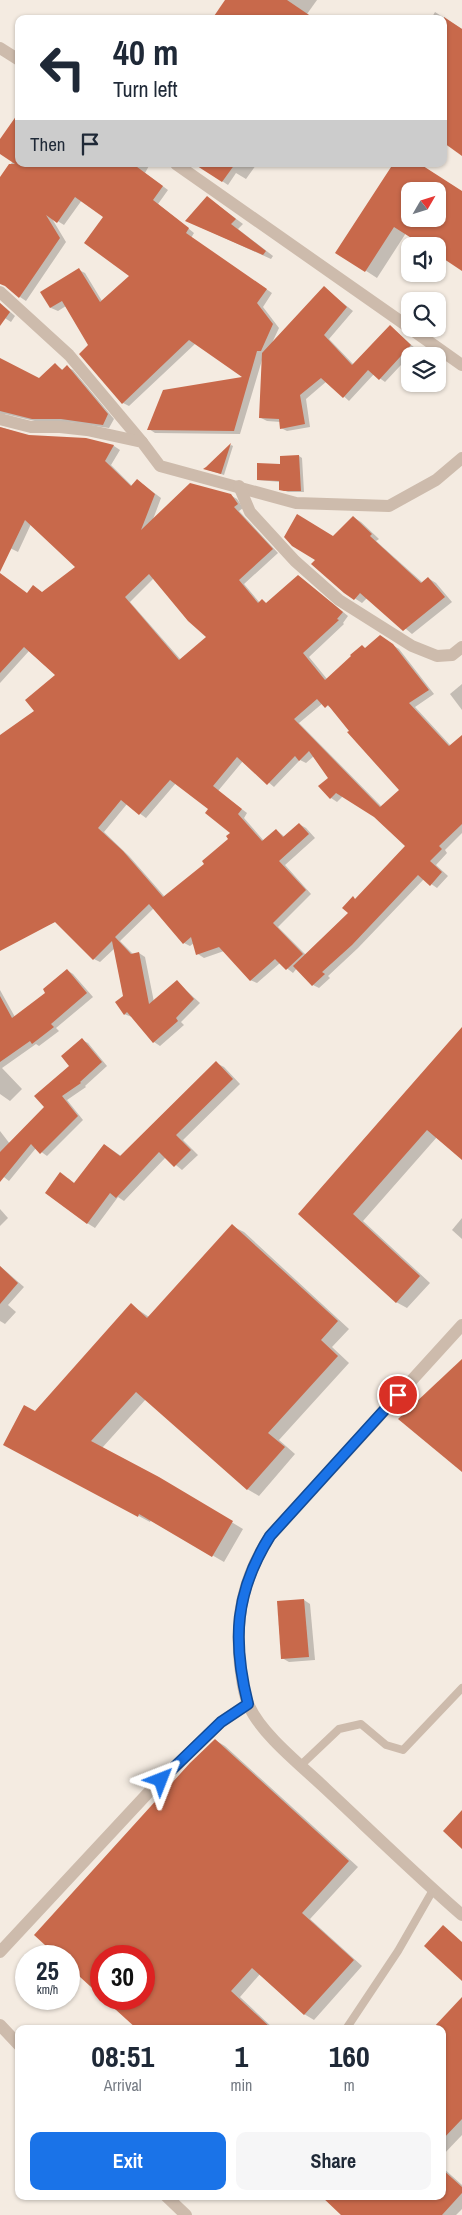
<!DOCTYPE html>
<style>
body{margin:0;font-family:"Archivo Narrow",sans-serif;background:#f6f6f7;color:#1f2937;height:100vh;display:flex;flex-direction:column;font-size:19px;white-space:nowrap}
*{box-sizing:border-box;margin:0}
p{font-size:16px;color:#747a83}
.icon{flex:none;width:28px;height:28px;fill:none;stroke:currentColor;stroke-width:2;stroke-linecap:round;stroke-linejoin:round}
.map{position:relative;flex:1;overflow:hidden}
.sheet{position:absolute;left:15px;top:2025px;width:431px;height:175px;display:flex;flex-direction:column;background:#fff;border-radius:10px;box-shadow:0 1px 4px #0004}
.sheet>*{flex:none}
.guide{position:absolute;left:15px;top:15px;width:432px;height:152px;border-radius:10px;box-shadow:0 1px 4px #0004;background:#fff;color:#1f2937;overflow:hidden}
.needle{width:32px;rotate:51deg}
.controls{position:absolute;left:401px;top:182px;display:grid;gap:10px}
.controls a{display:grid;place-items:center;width:45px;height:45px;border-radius:10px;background:#fff;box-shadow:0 1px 4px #0004;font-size:25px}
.speed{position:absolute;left:15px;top:1945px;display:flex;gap:10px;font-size:25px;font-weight:700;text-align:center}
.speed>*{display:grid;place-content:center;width:65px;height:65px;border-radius:50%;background:#fff;box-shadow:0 1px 4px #0004;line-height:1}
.speed small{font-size:12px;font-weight:400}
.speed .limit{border:8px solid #d22;background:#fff;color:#111}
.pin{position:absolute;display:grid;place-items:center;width:42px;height:42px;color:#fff;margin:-21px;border:2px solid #fff;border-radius:50%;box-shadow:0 1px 5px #0007}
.me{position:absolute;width:55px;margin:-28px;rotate:45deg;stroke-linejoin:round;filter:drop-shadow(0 0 4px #0008)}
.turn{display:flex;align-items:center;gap:18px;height:105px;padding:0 15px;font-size:22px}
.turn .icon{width:65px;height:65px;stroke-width:2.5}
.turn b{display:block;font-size:35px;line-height:42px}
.then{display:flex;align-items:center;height:48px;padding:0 15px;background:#0003;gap:10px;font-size:19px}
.eta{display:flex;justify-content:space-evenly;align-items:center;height:85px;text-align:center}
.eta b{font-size:30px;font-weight:700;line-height:35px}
.cta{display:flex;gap:10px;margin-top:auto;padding:10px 15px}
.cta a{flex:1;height:58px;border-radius:10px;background:#1a73e8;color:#fff;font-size:20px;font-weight:700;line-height:58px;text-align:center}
.cta a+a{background:#f6f6f7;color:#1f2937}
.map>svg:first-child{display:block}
.shadow{fill:#0003;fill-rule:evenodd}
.building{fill:#c8694b;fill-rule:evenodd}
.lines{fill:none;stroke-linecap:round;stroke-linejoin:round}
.lane{stroke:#cdbbac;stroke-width:8}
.street{stroke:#cdbbac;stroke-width:12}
.route-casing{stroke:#114b97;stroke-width:12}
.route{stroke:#1a73e8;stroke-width:9}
</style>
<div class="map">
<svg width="462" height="2215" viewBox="0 0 462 2215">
<rect width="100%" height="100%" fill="#f4ebe1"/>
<g class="shadow">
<path d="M227 0H317L307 14Z"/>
<path d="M435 12 462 29V155L444 141V19H431Z"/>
<path d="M0 141 19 164H150L145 173 168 190 158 204 194 233 191 238 272 293 263 307 279 328 272 343 324 288 353 311 329 339 354 365 390 326 416 349 385 382 374 374 349 401 327 381 306 399 310 427 287 431 281 428V422L267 421 261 418 262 360 240 434 155 433 149 429 245 377 196 343 129 406 123 403 66 306 58 311 51 308 42 292 79 270 85 273 102 301 131 276 105 217 82 200 64 225 51 217 66 242 26 301 20 297 7 286 0 257V179L13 161 0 152Z"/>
<path d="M203 164H254L256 165 246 179 236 173 228 185 201 167Z"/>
<path d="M394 164H419L462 192V269L438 253V246H427L406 233 377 278 337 252ZM410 191H438V219H410Z"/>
<path d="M207 197 243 224 238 229 273 256 271 259 187 221Z"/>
<path d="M0 303 15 316 11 322 0 315Z"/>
<path d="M0 360 40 380 55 365 63 370 67 367 73 370 114 419 109 428 68 422H39L5 414 0 419Z"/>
<path d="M0 427 29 436 86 439 114 446 120 450 111 465 132 486 137 480 161 498 152 522 230 495 237 499 243 508 239 511 278 553 244 584 260 603 262 601 267 604 299 576 348 616 343 623 344 624 309 657 327 679 380 637 399 649 434 694 415 707 451 746 462 744V833L445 850 447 853 436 865 448 876 437 888 424 879 358 948 328 976 330 978 319 988 313 985 297 968 293 973 280 963 257 983 250 980 224 951 204 958 198 954 194 943 190 946 184 943 154 908 120 941 133 954 139 953 145 957 154 1002 177 982 200 1003 181 1022 184 1025 160 1046 154 1042 132 1017 124 1014V997L115 948 100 962 94 959 62 919 0 946V759L36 711 56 675 29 651 0 683V579L27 594 43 593 77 567 31 524 18 552 0 543ZM154 578 208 637 181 660 130 602ZM323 703 333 709 400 790 382 807 299 723ZM314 756 329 778 320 786 331 798 337 802 343 796 374 816 406 846 356 900 353 898 349 913 306 955 278 927 311 894 285 865 315 838 306 828 299 824 285 837 276 830 264 841 244 818 247 813 218 791 243 761 274 787 300 760 306 763ZM176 783 209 809 232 833 230 839 206 864 165 897 129 856 104 832 127 804 146 818Z"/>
<path d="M231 445 233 446 224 475 205 469Z"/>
<path d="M299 456 302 458 304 492H288L280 489V482L258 480Z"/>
<path d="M353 517 361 522 379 539 376 541 423 583 428 578 436 583 452 602 412 634 368 597 362 603 345 592 334 538Z"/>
<path d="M462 684V710L450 694Z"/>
<path d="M67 970 73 974 93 997 56 1028 59 1031 39 1046 36 1044 2 1068 22 1089 10 1101 0 1094V990L15 1017 47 993Z"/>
<path d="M462 1029V1159L437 1137 363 1221 430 1283 407 1308 396 1302 300 1214Z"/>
<path d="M82 1040 88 1043 107 1066 85 1086 86 1087 67 1100 83 1120 47 1156 36 1148 9 1181 0 1174V1131L10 1144 46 1107 71 1066Z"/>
<path d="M216 1063 224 1067 240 1084 183 1140 198 1155 182 1170 166 1157 124 1201 118 1197 95 1228 87 1223 68 1178 75 1184 105 1145 121 1156Z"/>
<path d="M0 1209 8 1218 0 1226Z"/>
<path d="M462 1218V1239L452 1230Z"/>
<path d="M232 1226 244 1232 349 1329 332 1347 349 1363 279 1440 295 1454 259 1496 247 1489 146 1399 102 1448 158 1478 243 1529 224 1562 151 1520 150 1522 17 1451 35 1412 131 1305 149 1317Z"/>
<path d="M0 1266 24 1287 8 1305 16 1312 5 1324 0 1321Z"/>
<path d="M304 1600 310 1604 315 1660 289 1662 282 1658Z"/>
<path d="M215 1740 225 1746 358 1867 310 1919 362 1966 314 2020 304 2014 260 1974 240 1997 274 2029H139L106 1999H144V1956H101V1995L69 1965V1956H59L36 1935Z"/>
<path d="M462 1998V2135L442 2156V2029Z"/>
<path d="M442 2167 462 2185V2209L456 2215H343L442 2196Z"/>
<path d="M66 2196H78L73 2200Z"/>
</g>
<g class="building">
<path d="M225 0H287L315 19H212Z"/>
<path d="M444 17 462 29V156L444 143Z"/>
<path d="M19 112V164H133L163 186 153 200 189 228 186 233 267 289 257 303 273 324 261 351H257L234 431 147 430 163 390 242 377 189 340 122 404 79 354 88 345 62 301 50 308 40 292 79 268 100 302 129 276 84 243 103 217 75 197 57 223 46 215 60 238 19 298 5 286 0 284V177L9 164H15L0 154V139Z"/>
<path d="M194 164H235L222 182Z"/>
<path d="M393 164H420L462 191V271L438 255V246H424L394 227 365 272 335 253ZM410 191H438V219H410Z"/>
<path d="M207 196 236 219 231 224 266 251 263 255 185 221Z"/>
<path d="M324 286 347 307 324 335 352 365 390 325 411 345 379 380 368 370 343 398 321 378 300 395 305 424 280 429 279 419 259 418 262 353Z"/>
<path d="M0 303 10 312 0 326Z"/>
<path d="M0 358 39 378 55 363 62 370 67 365 108 414 103 425 61 419H32L0 411Z"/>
<path d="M0 427 29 435 86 438 114 445 105 461 131 486 137 479 155 494 141 530 190 483 231 494 238 504 234 507 273 549 239 580 258 603 262 599 266 603 298 575 343 612 337 619 339 620 303 653 325 680 351 656 350 655 362 645 365 648 380 635 393 644 429 690 409 703 449 746 462 735V824L439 846 442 849 430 861 442 872 430 886 418 875 352 945 322 972 325 974 312 986 293 966 348 913 342 908 353 896 355 899 405 846 374 817 336 793 330 799 318 786 328 778 309 751 299 761 295 756 267 785 237 757 213 786 242 809 238 814 262 841 276 829 283 837 299 823 309 834 279 861 306 890 273 923 303 954 286 970 275 959 250 981 219 947 196 955 191 937 183 944 149 904 115 937 131 954 139 952 149 1004 177 980 194 999 176 1018 178 1021 153 1043 127 1012 124 1015 115 1002 123 996 112 941 93 960 55 922 0 951V735L34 711 25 700 55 675 24 647 0 673V573L27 593 33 585 42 592 75 567 25 520 0 572ZM149 574 188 621 206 637 179 660 125 597ZM317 699 325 708 328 705 349 731 347 732 399 790 380 807 294 719ZM170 780 208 809 205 813 230 833 226 836 228 839 202 861 204 864 163 897 123 851 98 828 121 800 139 815Z"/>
<path d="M231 443 221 474 203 469 206 467Z"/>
<path d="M299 455 301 491H284L279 490V481L257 480V463L280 464V456Z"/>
<path d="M297 514 333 536 353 516 372 534 370 536 421 583 428 577 445 597 403 631 360 593 354 600 344 593 311 564 315 560 292 546 284 537Z"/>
<path d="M67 969 87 993 51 1024 54 1027 32 1044 30 1041 0 1062V996L12 1018 45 993 43 989Z"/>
<path d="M462 1027V1160L427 1130 353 1214 420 1276 396 1303 298 1214Z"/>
<path d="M82 1038 102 1062 80 1082 81 1083 62 1096 78 1116 40 1154 31 1144 0 1182V1152L44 1107 34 1096 69 1066 61 1056Z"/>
<path d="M216 1061 233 1079 176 1135 191 1150 174 1167 159 1152 116 1198 110 1193 87 1224 45 1193 60 1172 74 1183 104 1144 120 1156Z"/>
<path d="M232 1224 338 1321 321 1340 338 1356 268 1433 285 1447 247 1490 136 1392 91 1441 159 1477 233 1521 212 1557 139 1514 138 1517 3 1445 24 1405 35 1411 131 1303 147 1318Z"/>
<path d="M0 1266 18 1283 0 1304Z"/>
<path d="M462 1359V1472L398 1419Z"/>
<path d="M304 1599 309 1657 281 1659 277 1601Z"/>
<path d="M215 1739 349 1861 302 1913 354 1960 304 2015 252 1968 231 1991 272 2029H137L104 1999H144V1956H101V1996L69 1967V1956H57L34 1935 190 1763Z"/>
<path d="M462 1810V1849L443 1831Z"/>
<path d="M443 1925 462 1942V1981L424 1946Z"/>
<path d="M462 1997V2119L442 2140V2029H432Z"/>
<path d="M442 2169 462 2187V2193L442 2215H341L321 2196H442Z"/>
</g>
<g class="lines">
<g class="lane">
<path d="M301 1765 339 1729 361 1724 386 1745 403 1750 462 1688"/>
<path d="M346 2029 398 1951 433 1890"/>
</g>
<g class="street">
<path d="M0 48 19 60"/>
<path d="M176 164 410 328"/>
<path d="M0 292 69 355 142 442"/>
<path d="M411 329 462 365"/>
<path d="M0 419 31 427H60L87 430 142 442 160 466 296 503 389 506 436 480 462 458"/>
<path d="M239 486 250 512 295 561 339 600 412 646 437 656 452 655 462 647"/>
<path d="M462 1325 270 1536C243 1578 235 1616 240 1665 242 1679 243 1694 249 1706 262 1735 302 1766 326 1789 371 1831 415 1874 462 1915"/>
<path d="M0 1952 148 1793 221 1722 248 1704"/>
<path d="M0 2025 19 2045"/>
<path d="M166 2196 186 2215"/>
</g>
</g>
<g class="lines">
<defs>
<path id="route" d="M161 1780 221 1722 248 1704C232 1640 235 1592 270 1536L398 1395"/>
</defs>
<use href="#route" class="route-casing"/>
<use href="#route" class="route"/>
</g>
</svg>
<div class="controls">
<a><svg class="needle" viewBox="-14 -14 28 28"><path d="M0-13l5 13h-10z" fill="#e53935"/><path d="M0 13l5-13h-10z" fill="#747a83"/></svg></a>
<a><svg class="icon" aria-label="sound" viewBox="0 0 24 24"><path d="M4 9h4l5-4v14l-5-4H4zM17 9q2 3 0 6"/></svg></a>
<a><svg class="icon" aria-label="search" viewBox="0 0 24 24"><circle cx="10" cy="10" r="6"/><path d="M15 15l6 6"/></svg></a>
<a><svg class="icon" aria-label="layers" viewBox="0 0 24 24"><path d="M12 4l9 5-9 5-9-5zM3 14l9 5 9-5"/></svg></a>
</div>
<div class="speed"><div>25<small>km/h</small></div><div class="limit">30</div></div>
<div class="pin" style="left:398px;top:1395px;background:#d93025"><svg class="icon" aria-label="arrive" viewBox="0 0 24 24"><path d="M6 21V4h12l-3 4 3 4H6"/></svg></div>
<svg class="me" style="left:161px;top:1780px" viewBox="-20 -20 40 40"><path d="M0-17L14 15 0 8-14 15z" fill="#1a73e8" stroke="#fff" stroke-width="4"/></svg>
<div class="guide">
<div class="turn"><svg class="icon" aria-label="left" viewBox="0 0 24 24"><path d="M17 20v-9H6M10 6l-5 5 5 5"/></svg><div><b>40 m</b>Turn left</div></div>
<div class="then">Then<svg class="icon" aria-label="arrive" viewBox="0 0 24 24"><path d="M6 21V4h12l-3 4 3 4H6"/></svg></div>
</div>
<section class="sheet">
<div class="eta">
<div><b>08:51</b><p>Arrival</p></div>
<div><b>1</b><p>min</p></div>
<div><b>160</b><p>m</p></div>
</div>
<div class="cta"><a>Exit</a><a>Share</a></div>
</section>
</div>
